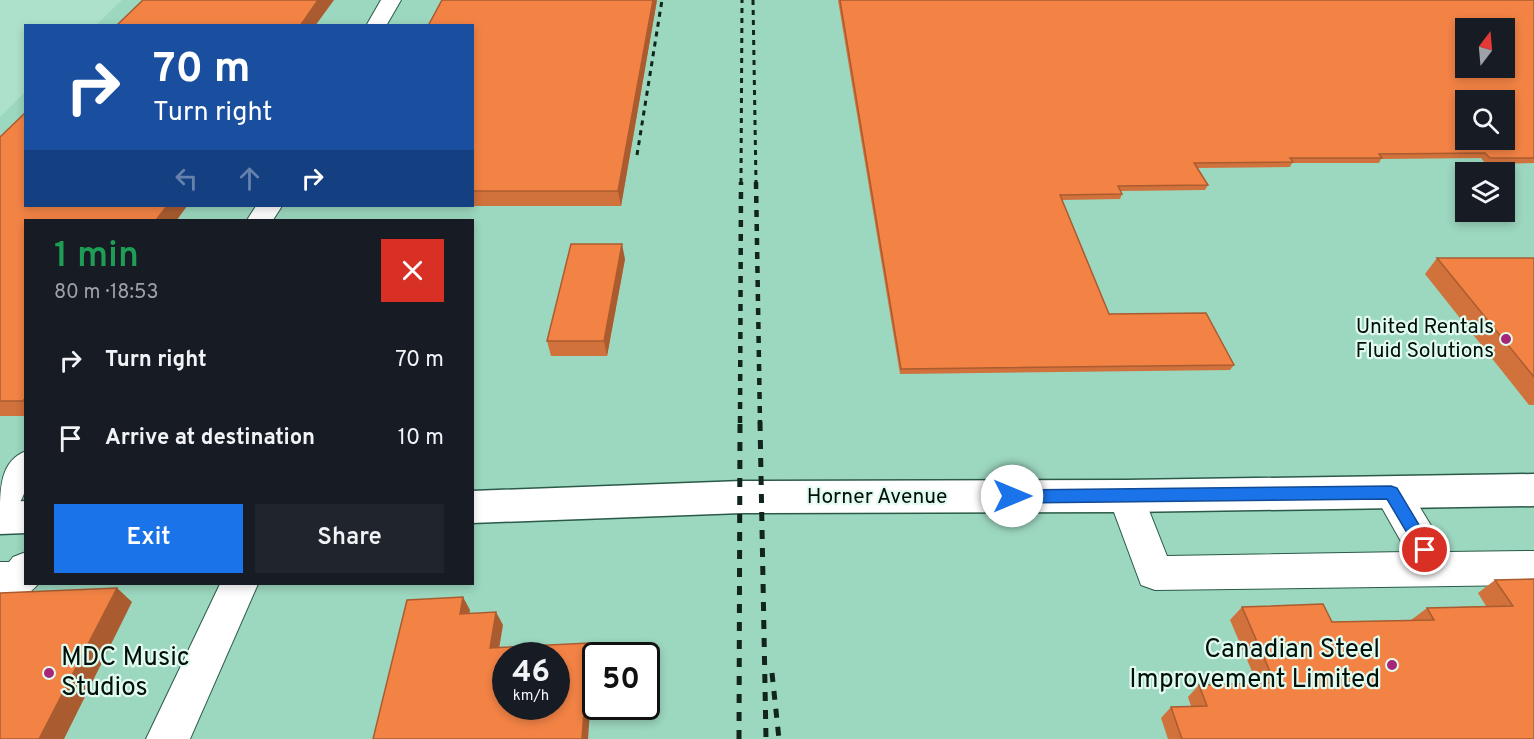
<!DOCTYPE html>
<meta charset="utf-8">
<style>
body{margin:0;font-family:Overpass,sans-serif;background:#20242c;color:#f1f3f6;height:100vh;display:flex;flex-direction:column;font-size:22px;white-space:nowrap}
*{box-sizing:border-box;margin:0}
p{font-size:20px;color:#9ea1a6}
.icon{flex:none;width:33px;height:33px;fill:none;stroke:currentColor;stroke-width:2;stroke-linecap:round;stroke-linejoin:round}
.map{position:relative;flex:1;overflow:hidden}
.panel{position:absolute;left:24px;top:219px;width:450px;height:366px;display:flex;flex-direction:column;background:#171b24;border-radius:0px;box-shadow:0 3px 9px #0003}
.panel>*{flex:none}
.top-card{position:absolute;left:24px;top:24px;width:450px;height:183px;border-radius:0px;box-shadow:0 3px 9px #0003;background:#1a4fa0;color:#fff;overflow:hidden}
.needle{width:39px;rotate:16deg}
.controls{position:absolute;left:1455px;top:18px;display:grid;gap:12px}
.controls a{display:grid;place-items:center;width:60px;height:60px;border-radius:0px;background:#171b24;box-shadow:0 3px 9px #0003;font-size:30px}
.speed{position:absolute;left:492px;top:642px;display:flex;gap:12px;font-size:30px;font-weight:700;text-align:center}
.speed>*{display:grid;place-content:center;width:78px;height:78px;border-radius:50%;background:#171b24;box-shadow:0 3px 9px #0003;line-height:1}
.speed small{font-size:15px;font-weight:400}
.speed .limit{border:3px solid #111;border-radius:9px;background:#fff;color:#111}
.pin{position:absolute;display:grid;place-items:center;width:51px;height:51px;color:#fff;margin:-26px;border:3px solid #fff;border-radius:50%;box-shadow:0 2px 6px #0007}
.me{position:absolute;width:66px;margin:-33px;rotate:90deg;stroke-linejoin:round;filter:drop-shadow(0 0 4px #0008)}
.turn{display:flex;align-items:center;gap:21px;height:126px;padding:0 30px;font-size:27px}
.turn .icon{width:78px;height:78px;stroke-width:2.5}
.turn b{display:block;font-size:42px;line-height:51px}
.lanes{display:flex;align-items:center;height:57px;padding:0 30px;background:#0003;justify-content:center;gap:30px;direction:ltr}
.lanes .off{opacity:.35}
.round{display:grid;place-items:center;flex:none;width:63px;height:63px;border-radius:0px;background:#20242c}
.overview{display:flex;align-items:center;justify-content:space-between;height:102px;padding:0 30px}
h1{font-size:36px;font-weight:600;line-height:45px;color:#1e9e55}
.primary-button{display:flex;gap:12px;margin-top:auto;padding:12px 30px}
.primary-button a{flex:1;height:69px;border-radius:0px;background:#1a73e8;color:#fff;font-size:24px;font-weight:600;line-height:69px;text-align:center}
.primary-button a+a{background:#20242c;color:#f1f3f6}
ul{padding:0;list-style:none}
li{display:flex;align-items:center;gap:18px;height:78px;padding:0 30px}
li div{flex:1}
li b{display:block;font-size:22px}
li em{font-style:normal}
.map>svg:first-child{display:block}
.built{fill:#9cd7bf;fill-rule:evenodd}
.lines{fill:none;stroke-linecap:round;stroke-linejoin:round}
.minor-casing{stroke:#2b5a48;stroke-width:2}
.major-casing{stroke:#2b5a48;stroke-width:3}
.minor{fill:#fff;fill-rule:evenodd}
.major{fill:#fff;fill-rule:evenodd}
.rail-far2{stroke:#12251d;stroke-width:3;stroke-dasharray:5 5;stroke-linecap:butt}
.rail-far1{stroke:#12251d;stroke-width:4.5;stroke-dasharray:7 7;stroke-linecap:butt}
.rail{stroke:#12251d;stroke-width:5;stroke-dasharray:9 9;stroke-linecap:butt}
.wall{fill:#d1713b}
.shaded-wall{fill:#aa5c30}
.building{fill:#f38345;stroke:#aa5c30;stroke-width:1.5;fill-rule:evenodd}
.route{fill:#1a73e8;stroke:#114b97;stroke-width:1.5}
.poi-dot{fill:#a62777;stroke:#e2fbf0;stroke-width:2}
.labels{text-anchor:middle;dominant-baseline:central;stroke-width:4.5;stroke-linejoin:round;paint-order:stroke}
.poi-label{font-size:21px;fill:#011009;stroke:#e2fbf0;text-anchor:end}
.street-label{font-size:21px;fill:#011009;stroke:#e2fbf0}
.near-poi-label{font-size:26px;fill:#011009;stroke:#e2fbf0;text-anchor:end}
</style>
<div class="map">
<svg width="1534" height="739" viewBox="0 0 1534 739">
<rect width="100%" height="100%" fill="#aee1cb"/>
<path class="built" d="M122 0H1534V739H0V117L25 92 26 206H472V26L96 25ZM1466 28H1504V68H1466ZM1466 100H1504V140H1466ZM1466 172H1504V212H1466ZM26 220H472V584H26ZM506 656H556V706H506ZM596 656H646V706H596Z"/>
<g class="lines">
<defs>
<g id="minor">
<path d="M381 0H401L386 26H366Z"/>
<path d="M256 206H282L273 220H247Z"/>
<path d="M26 451C26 479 32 505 0 516 0 489 0 461 26 451Z"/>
<path d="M1391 477 1404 481 1447 552 1534 551V585L1155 590 1141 585 1108 496 1113 485 1126 481 1139 485 1167 556 1407 552 1373 492 1378 481Z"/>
<path d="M26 552V584H38C29 597 15 596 0 596V562H9L13 557Z"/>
<path d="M220 584H258L190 739H146Z"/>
</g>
<g id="major">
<path d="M1534 474V506L1126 512 742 513 472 523V491L742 481 1126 480Z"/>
<path d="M26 501V533L0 534V502Z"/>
</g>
</defs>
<use href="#minor" class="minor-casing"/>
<use href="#major" class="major-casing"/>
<use href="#minor" class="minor"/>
<use href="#major" class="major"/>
<g class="rail-far2">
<path d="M753 0 756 183"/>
<path d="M637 155 662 0"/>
<path d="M741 183 742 0"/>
</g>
<g class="rail-far1">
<path d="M756 182 760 423"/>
<path d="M740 423 741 182"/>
</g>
<g class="rail">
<path d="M760 422 766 739"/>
<path d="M772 673 779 739"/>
<path d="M739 739 740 422"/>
</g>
</g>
<g class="wall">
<path d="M657 0 621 206H342H472V26Z"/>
<path d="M838 0H1534V163L1486 164 1481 158 1381 159 1379 163H1292L1290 167 1198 168 1208 185 1205 190 1121 191 1122 194 1120 199 1062 200 1109 314 1234 365 1230 370 900 374Z"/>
<path d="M0 137 26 220V416H0Z"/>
<path d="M1437 258H1534V405H1529L1425 274Z"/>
<path d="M625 259 607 356H551L547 341Z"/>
<path d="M1534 579V739H1168L1161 718 1171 707 1191 706 1188 697 1199 685 1257 683 1230 620 1242 607 1332 622 1411 620 1427 608 1486 606 1478 593 1495 580Z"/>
</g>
<g class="shaded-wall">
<path d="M318 0H334L315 26H300Z"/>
<path d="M653 0H657L621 206 618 191Z"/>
<path d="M167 206H187L177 220H156Z"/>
<path d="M622 244 625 259 607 356 604 341Z"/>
<path d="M117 588 132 602 64 739H39Z"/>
<path d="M463 597 470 610 468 627 460 614Z"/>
<path d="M496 612 503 625 497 661 490 648Z"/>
<path d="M589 643 594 655 588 739H582Z"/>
</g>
<g class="building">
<path d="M143 0H318L300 26H116Z"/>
<path d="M442 0H653L618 191H472V26H428Z"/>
<path d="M840 0H1534V158H1490L1485 153 1379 154 1382 158H1290L1293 162 1194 163 1208 185 1118 186 1122 194 1060 195 1109 314 1206 313 1234 365 901 369ZM1466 28H1504V68H1466ZM1466 100H1504V140H1466Z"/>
<path d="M26 112V206H167L156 220H26V397L23 401H0V137Z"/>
<path d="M571 244H622L604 341H547Z"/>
<path d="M1437 258H1534V377Z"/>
<path d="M1534 579V739H1182L1171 707 1207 706 1199 685 1275 683 1242 607 1323 604 1332 622 1434 620 1427 608 1513 606 1495 580Z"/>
<path d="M117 588 39 739H0V593Z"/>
<path d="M463 597 460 614 496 612 490 648 589 643 582 739H373L407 600ZM506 656H556V706H506Z"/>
</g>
<path class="route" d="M1391 486 1397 488 1431 545 1434 550 1431 555 1425 557 1420 555 1387 499 1012 503 1004 496 1012 490Z"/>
<g class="poi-dot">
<circle cx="1506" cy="339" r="6"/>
<circle cx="1392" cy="665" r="6"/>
<circle cx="49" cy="673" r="6"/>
</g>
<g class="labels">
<g class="poi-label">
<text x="1494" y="327">United Rentals<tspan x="1494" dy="24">Fluid Solutions</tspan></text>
</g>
<g class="street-label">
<text x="877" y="497">Horner Avenue</text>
</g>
<g class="near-poi-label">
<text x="1380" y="650">Canadian Steel<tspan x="1380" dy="30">Improvement Limited</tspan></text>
<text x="61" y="658" text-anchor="start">MDC Music<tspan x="61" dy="30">Studios</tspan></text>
</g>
</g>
</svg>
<div class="controls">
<a><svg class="needle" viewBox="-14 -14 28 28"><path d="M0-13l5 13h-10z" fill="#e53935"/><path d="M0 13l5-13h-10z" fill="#9ea1a6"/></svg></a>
<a><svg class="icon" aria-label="search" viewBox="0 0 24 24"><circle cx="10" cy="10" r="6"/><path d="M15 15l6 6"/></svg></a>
<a><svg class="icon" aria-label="layers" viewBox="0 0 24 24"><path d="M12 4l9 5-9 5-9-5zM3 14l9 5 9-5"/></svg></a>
</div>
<div class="speed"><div>46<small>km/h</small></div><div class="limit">50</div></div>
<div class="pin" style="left:1425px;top:550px;background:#d93025"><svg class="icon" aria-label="arrive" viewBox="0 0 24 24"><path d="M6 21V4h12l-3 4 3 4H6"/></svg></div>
<svg class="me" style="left:1012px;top:496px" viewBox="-20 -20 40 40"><circle r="19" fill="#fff"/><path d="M0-13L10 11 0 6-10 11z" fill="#1a73e8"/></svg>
<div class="top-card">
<div class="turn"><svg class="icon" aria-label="right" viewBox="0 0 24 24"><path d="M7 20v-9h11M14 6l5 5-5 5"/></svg><div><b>70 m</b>Turn right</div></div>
<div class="lanes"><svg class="icon off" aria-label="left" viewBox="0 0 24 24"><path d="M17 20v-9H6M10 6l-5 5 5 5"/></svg><svg class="icon off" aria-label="ahead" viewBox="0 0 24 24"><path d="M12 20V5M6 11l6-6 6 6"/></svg><svg class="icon" aria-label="right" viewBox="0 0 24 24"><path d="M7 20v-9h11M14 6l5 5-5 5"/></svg></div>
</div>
<section class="panel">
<div class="overview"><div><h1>1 min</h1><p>80 m · 18:53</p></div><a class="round" style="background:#d93025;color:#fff"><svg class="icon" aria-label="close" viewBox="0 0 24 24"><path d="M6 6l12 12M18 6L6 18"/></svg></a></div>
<ul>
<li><svg class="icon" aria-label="right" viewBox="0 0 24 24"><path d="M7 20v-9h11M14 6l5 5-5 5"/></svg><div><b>Turn right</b></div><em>70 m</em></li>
<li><svg class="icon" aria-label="arrive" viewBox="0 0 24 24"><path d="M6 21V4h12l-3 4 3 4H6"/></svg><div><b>Arrive at destination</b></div><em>10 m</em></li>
</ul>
<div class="primary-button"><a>Exit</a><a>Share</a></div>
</section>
</div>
